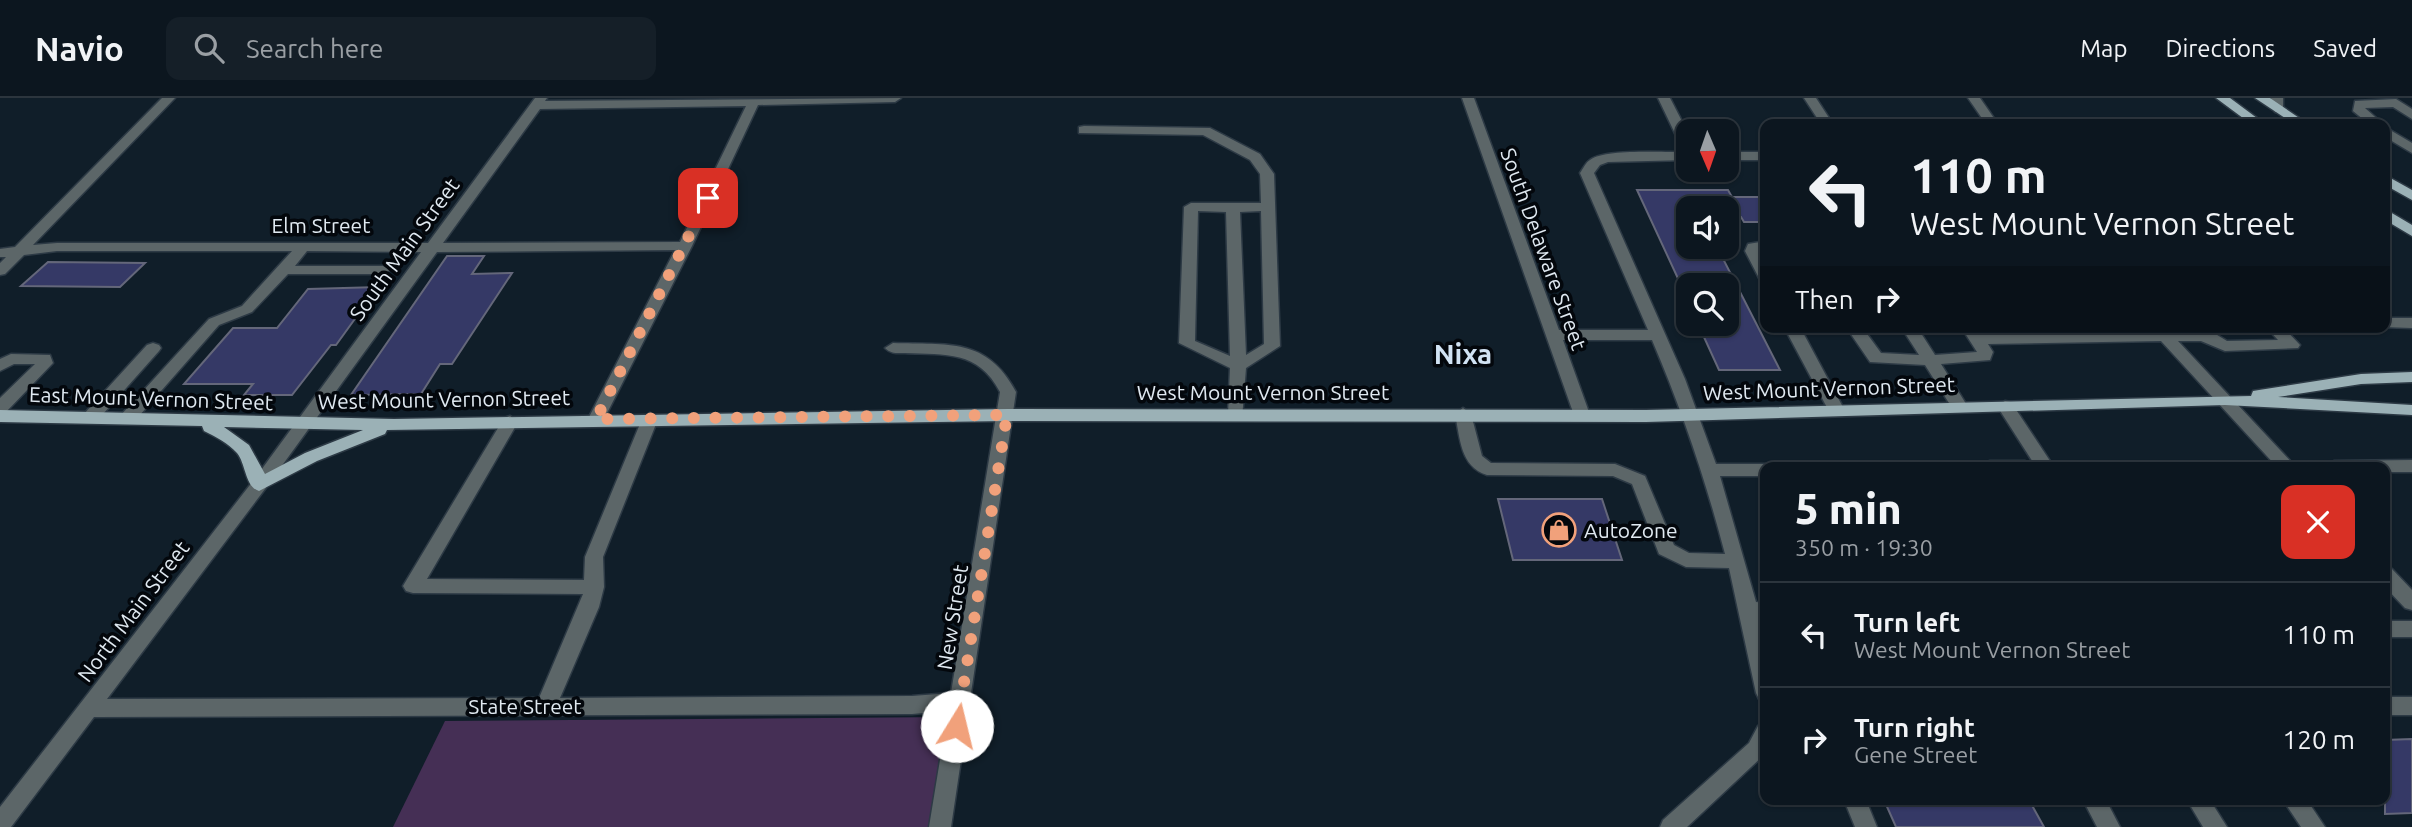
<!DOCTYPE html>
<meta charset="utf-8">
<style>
body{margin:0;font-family:Ubuntu,sans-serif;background:#151f28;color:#f1f3f6;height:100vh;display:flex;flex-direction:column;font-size:26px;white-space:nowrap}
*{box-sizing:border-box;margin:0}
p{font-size:23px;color:#9a9fa4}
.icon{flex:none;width:38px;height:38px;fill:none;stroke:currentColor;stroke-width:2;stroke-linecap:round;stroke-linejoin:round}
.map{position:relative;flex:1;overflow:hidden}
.sheet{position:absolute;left:1760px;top:364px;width:630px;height:343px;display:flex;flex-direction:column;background:#0c161f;border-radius:14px;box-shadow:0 2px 5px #0004,0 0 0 2px #2c353d}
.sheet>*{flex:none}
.top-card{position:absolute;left:1760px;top:21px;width:630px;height:214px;border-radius:14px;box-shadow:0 2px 5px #0004,0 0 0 2px #2c353d;background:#0c161f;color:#f1f3f6;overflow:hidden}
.needle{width:46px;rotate:178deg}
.tools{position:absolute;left:1676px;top:21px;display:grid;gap:14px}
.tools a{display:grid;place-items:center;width:63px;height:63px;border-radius:14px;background:#0c161f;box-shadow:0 2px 5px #0004,0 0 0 2px #2c353d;font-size:35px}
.pin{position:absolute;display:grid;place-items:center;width:60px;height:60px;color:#fff;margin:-30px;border-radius:14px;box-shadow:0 4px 10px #0006}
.me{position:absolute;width:77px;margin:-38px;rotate:9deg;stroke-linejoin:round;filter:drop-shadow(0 0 5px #0008)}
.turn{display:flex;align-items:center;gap:24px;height:147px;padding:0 35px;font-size:32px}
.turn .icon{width:91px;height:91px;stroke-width:2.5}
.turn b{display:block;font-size:49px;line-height:60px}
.then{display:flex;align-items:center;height:66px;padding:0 35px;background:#0003;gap:14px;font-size:26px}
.round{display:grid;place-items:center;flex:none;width:74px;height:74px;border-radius:14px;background:#151f28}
.headline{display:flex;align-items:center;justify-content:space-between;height:119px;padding:0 35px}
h1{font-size:42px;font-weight:800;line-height:52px}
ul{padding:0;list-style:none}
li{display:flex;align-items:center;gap:21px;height:105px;padding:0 35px;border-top:2px solid #2c353d}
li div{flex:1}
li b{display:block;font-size:26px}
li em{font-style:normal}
header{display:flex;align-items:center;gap:42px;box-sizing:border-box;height:98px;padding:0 35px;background:#0c161f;border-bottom:2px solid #2c353d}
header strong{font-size:33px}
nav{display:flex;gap:38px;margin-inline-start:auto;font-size:24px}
.search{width:490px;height:63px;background:#151f28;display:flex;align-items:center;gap:18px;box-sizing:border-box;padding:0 24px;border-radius:14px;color:#9a9fa4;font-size:26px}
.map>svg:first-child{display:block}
.green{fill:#452f55}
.building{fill:#353966;stroke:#64677a;stroke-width:2}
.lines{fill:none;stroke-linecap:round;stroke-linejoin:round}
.minor-casing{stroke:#2d3a45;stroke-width:3}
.major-casing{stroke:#2d3a45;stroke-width:3}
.minor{fill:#5c6668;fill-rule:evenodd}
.major{fill:#9bb1b6;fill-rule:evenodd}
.route{stroke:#f1a17b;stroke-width:12;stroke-dasharray:0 21.6}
.labels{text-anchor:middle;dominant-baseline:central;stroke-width:7;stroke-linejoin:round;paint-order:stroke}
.street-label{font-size:21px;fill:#e0e9f1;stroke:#03070c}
.poi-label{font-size:21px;fill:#e0e9f1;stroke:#03070c;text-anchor:start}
.district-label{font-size:28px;font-weight:bold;fill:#d1e3f4;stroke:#03070c}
</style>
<header>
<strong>Navio</strong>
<div class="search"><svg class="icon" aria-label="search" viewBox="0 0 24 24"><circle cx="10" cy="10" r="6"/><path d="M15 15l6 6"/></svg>Search here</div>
<nav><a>Map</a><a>Directions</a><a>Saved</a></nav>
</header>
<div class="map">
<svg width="2412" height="729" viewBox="0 0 2412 729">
<rect width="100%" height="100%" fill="#101e29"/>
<path class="green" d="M951 619 931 729H393L445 623Z"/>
<g class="building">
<path d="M1637 92H1728L1732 99H1766V124H1744L1741 119H1727V110H1689V149H1717L1780 272H1719L1698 226H1727V187H1681Z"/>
<path d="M447 158H484L472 176 512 175 452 266H440L421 296 351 297Z"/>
<path d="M48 164 145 165 120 189 21 188Z"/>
<path d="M378 189 336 247H331L292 297H244L253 286H184L233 230H277L308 191Z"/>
<path d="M1498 401H1602L1622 462H1513Z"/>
<path d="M2412 641V715L2385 716V642Z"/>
<path d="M1884 702H2029L2044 729H1896Z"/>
</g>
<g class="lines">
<defs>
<g id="minor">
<path d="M162 0H175L33 147 57 145H428L535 0H547L545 3 901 0 895 4 758 7 692 148 602 325 596 327 588 321 675 152 437 154 265 391 107 601 539 600 583 496 413 495 406 493 403 488 504 320 510 318 518 324 427 481 584 482 585 459 642 321 650 315 658 321 603 459 604 489 599 509 560 600 912 598 951 595 1000 294C978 252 946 257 905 255 897 255 891 256 885 250L893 245C948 247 987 239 1016 294L951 729H929L948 613 912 616 94 619 11 729H0V709L253 383 421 154 307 153 295 168H383L390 172 383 176H288L252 214 219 227 132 326H120L118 322 120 318 209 221 242 208 292 153H57L24 157 5 176 0 177V165L6 159H0V151L15 149ZM746 8 680 144 443 145 540 11Z"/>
<path d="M1462 0H1474L1559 232H1648L1580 75C1583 71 1586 64 1590 62 1606 50 1668 55 1689 54V62L1608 64 1600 67 1594 75 1685 281 1716 366H1766L1773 369H1766V378H1720L1756 504 1766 505V520L1759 519 1766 548V603L1759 601 1756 595 1729 470 1686 469 1659 456 1632 386 1613 378 1487 377C1460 369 1460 339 1455 316L1463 310 1471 316 1482 358 1491 365 1615 366 1645 378 1674 447 1689 455 1725 456C1706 383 1682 312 1652 242H1563L1590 317 1582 323 1574 317Z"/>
<path d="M1658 0H1670L1689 37V54L1682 50Z"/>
<path d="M1804 0H1816L1833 26H1821Z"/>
<path d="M1968 0H1980L1998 26H1986Z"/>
<path d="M2271 0H2283V14H2275Z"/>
<path d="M2396 1 2412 11V21L2393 9 2365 10 2383 26H2369L2353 13 2355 3Z"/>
<path d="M1084 28 1210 30 1260 56 1274 76 1280 248 1246 270 1242 321 1236 323 1228 317 1230 270 1179 245 1184 109 1191 105H1261L1260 76 1250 62 1203 37 1079 35V29ZM1198 113 1226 114 1230 258 1195 243ZM1261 113 1264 246 1246 257 1240 114Z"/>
<path d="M2385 29 2412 45V55L2385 39Z"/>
<rect x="1727" y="54" width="39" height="8"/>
<path d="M1766 143V151L1759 153 1766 165V184L1759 180 1745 153 1748 146Z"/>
<path d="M2385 220H2412V230L2383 229Z"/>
<path d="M1784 229H1800L1845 313 1843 317H1831Z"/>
<path d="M1846 229H1862L1881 255 1919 257 1901 229H1917L1935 257 1977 254 1961 229H1977L1982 236 2153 234 2161 229 2169 234 2190 233 2187 229H2204L2227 243 2278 242 2266 229H2283L2300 247 2298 250 2225 253 2201 243H2178L2296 369H2277L2161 243 1988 246 1993 254 1990 262 1941 266 1968 309 1960 314 1954 313 1925 267 1870 264Z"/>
<path d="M153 245 159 247 161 250 159 253 95 325H83L81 321 83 317 147 247Z"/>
<path d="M11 256 50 257 53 265 6 314 0 315V300L35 266H14L0 273V261Z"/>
<path d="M2005 303 2011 304 2054 369H2036L1997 308Z"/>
<path d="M2412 362V374H2385V369H2325L2334 363Z"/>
<path d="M1990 363H2025L2034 369H1981L1984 365Z"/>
<path d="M2385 469 2392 471 2412 492V512L2405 510 2385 489Z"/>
<rect x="2385" y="523" width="27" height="16"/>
<rect x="2385" y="599" width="27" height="18"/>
<path d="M1766 625V655L1687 729H1660L1663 722 1749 645 1758 628Z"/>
<path d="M1844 702H1866L1877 729H1855Z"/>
<path d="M2083 702H2106L2120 729H2097Z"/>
<path d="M2187 702H2210L2227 729H2203Z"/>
<path d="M2283 702H2307L2325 729H2301Z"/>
</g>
<g id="major">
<path d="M2216 0H2230L2265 26H2251Z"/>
<path d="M2255 0H2270L2308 26H2294Z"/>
<path d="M2385 77 2412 92V102L2385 87Z"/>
<path d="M2385 111 2412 127V138L2385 122Z"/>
<path d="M2412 274V284L2361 286 2278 299 2412 307V317L2225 307 1646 324 1007 323 387 332 385 336 317 363 259 393C245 389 246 366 237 355 228 345 216 339 204 333L202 328 0 324V312L394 321 1007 311 1646 312 2251 298 2253 293 2259 292 2361 276ZM224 329 363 332 305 355 265 376 249 347Z"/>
</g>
</defs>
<use href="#minor" class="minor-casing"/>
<use href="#major" class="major-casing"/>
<use href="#minor" class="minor"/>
<use href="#major" class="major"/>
</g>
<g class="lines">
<path class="route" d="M708 100 596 321 1007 317 957 628"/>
</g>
<defs>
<symbol id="shop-ring" viewBox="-11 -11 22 22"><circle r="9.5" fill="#03070c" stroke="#f1a17b" stroke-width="1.5"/><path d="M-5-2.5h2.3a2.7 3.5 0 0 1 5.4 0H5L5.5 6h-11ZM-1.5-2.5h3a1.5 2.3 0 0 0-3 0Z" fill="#f1a17b"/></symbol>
</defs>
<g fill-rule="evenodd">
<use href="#shop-ring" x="1540" y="413" width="38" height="38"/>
</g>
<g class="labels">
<g class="street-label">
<text x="321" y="127">Elm Street</text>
<text transform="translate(404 151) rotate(-54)">South Main Street</text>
<text transform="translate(1544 151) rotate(70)">South Delaware Street</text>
<text transform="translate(1829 290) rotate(-2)">West Mount Vernon Street</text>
<text x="1263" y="294">West Mount Vernon Street</text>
<text transform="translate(151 300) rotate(2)">East Mount Vernon Street</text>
<text transform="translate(444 301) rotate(-1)">West Mount Vernon Street</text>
<text transform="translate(133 513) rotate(-53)">North Main Street</text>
<text transform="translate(952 519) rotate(-81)">New Street</text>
<text x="525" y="608">State Street</text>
</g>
<g class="poi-label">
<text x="1584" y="432">AutoZone</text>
</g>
<g class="district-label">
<text x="1463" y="255">Nixa</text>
</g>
</g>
</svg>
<div class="tools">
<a><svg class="needle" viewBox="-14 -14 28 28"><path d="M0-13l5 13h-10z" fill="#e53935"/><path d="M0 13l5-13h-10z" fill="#9a9fa4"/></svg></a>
<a><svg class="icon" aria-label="sound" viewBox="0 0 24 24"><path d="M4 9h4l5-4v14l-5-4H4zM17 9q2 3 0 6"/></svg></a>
<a><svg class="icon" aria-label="search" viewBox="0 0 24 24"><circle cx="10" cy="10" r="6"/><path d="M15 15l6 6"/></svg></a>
</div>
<div class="pin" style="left:708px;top:100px;background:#d93025"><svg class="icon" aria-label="arrive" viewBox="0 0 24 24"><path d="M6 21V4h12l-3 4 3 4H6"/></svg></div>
<svg class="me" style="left:957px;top:628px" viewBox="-20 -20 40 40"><circle r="19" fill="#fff"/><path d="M0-13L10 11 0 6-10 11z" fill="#f1a17b"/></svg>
<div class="top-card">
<div class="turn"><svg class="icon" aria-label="left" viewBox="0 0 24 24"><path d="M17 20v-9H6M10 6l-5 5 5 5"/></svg><div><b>110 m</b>West Mount Vernon Street</div></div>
<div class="then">Then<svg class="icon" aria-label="right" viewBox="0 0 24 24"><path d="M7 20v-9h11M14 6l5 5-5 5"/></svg></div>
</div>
<section class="sheet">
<div class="headline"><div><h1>5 min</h1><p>350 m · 19:30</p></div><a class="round" style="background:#d93025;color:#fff"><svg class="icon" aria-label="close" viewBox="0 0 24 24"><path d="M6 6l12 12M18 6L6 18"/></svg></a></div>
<ul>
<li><svg class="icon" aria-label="left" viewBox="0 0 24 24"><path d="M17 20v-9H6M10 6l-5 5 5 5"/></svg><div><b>Turn left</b><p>West Mount Vernon Street</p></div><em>110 m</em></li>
<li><svg class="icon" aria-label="right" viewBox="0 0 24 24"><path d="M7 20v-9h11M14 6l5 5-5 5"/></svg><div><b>Turn right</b><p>Gene Street</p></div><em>120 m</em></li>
</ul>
</section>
</div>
